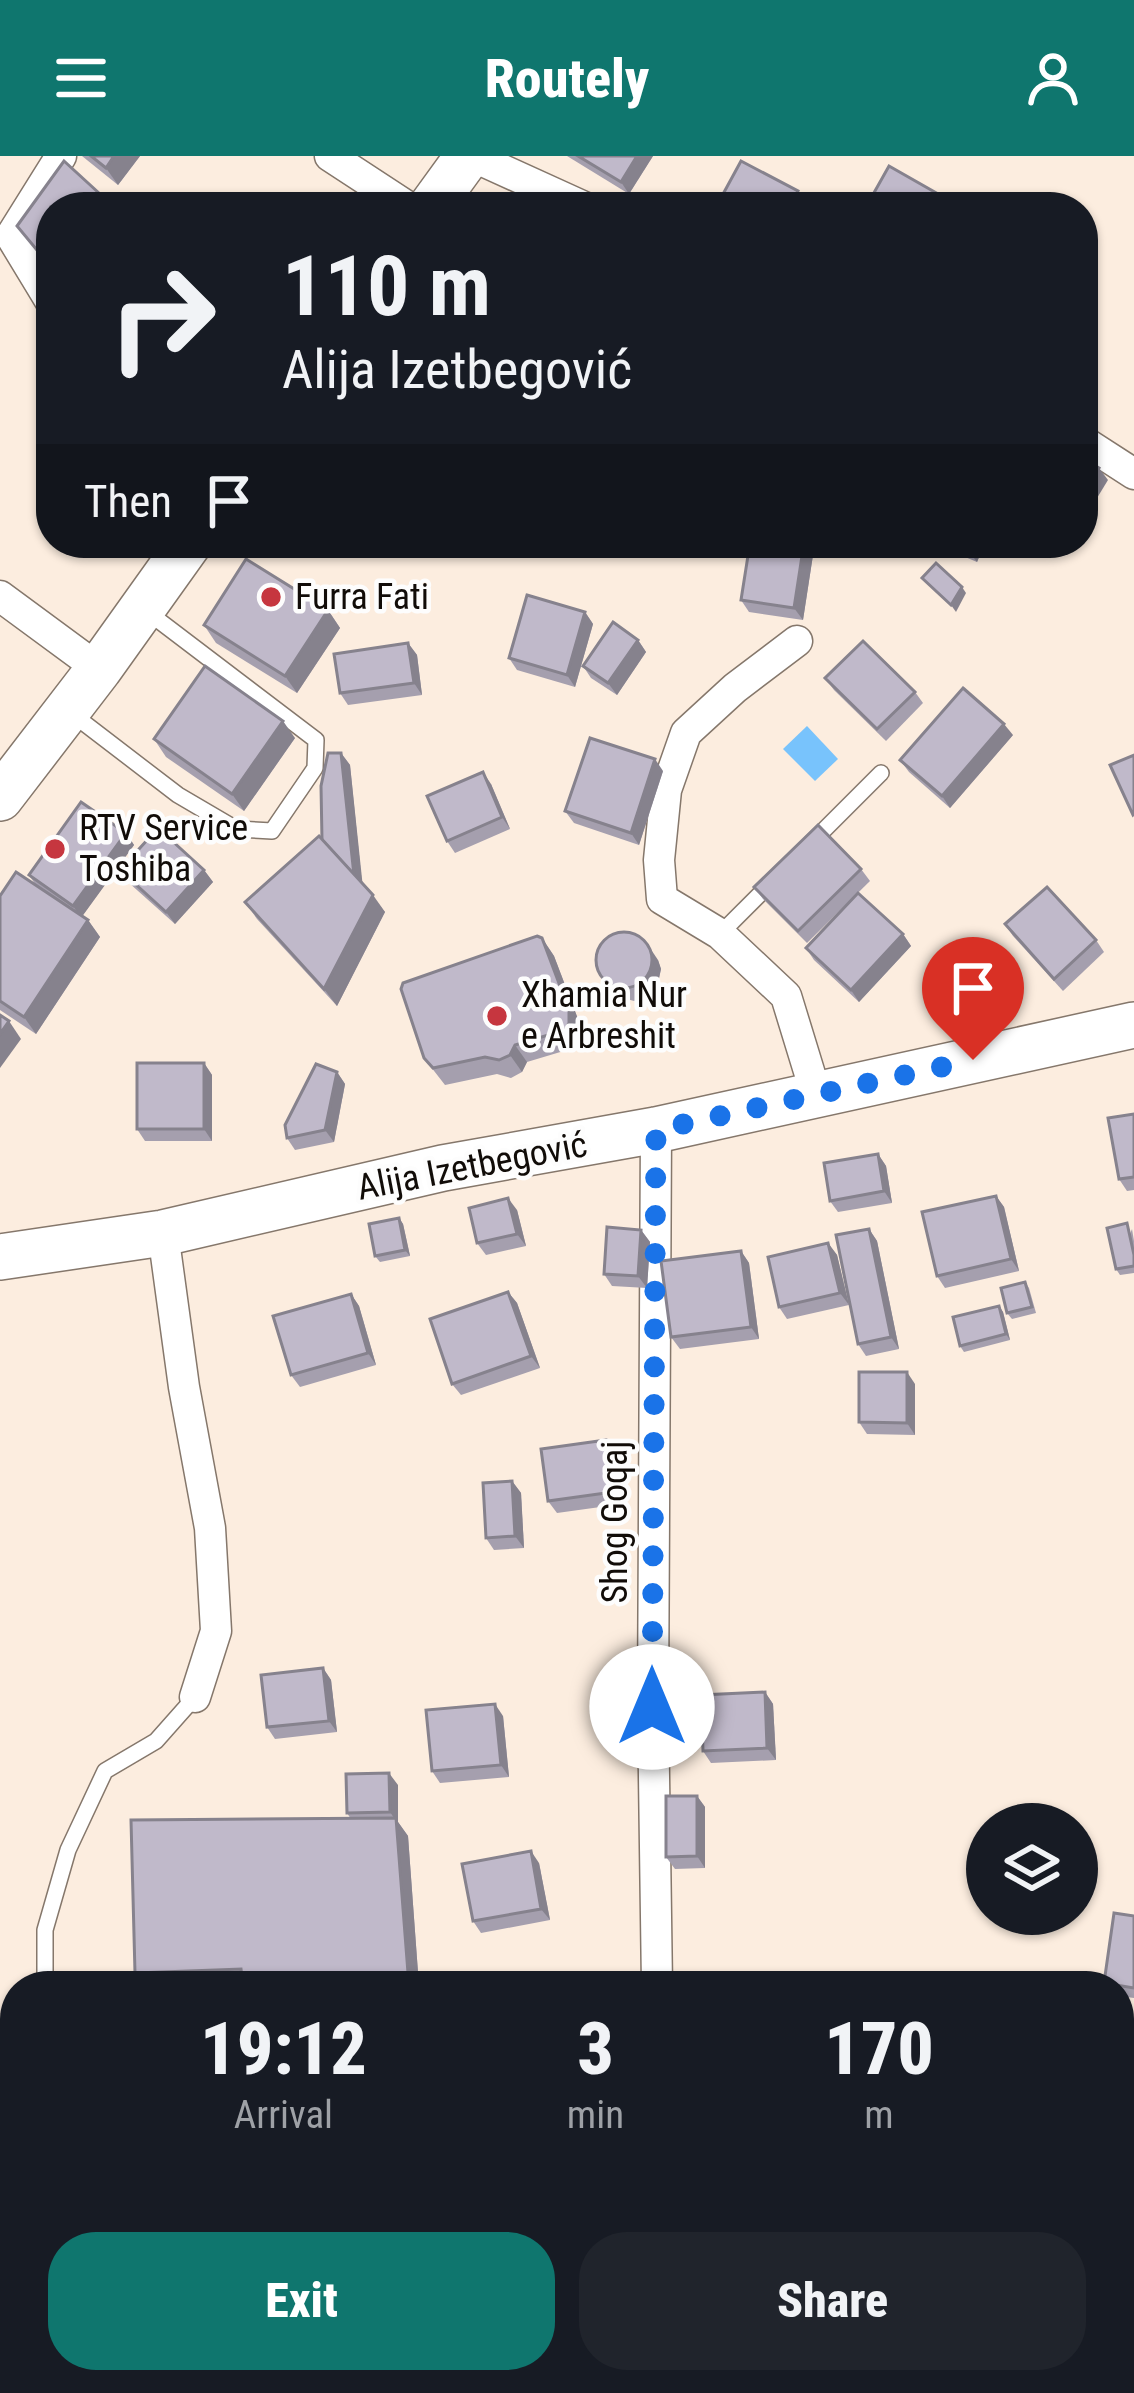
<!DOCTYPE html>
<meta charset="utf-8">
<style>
body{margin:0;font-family:"Roboto Condensed",sans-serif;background:#20242c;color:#f1f3f6;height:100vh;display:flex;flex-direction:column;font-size:45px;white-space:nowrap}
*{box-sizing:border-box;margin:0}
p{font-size:39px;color:#9ea1a6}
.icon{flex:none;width:66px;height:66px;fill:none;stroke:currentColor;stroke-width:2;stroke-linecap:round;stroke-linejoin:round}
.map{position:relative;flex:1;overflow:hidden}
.side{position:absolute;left:0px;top:1815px;width:1134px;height:423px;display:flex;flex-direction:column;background:#171b24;border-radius:48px 48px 0 0;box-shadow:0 3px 9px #0004}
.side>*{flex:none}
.top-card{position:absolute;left:36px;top:36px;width:1062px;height:366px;border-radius:48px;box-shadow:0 3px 9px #0004;background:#171b24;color:#f1f3f6;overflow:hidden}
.fabs{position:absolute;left:966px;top:1647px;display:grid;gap:24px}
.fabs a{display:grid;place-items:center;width:132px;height:132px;border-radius:50%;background:#171b24;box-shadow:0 3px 9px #0004;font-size:60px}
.pin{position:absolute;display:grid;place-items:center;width:102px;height:102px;color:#fff;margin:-123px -51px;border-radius:50% 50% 50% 0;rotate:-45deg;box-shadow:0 0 12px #0007}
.pin .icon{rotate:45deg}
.me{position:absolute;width:132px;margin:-66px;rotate:0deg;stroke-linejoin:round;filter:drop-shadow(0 0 9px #0008)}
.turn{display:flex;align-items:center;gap:42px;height:252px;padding:0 48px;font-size:54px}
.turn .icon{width:156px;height:156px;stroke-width:2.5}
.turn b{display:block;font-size:84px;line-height:102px}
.then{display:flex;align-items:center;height:114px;padding:0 48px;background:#0003;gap:24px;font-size:45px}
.eta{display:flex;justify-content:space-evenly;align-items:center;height:204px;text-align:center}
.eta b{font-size:72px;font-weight:800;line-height:84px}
.primary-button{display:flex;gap:24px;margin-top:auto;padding:24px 48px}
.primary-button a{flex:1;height:138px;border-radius:48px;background:#0f766e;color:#fff;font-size:48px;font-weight:800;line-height:138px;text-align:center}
.primary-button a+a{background:#20242c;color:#f1f3f6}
header{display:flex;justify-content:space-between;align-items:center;height:156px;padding:0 48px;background:#0f766e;color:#fff;font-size:54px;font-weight:800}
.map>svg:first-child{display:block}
.water{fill:#78c3fc}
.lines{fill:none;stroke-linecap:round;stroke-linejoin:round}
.service-casing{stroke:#85776b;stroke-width:18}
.minor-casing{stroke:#85776b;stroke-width:33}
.secondary-casing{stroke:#85776b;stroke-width:48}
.service{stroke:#fff;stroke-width:15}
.minor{stroke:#fff;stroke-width:30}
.secondary{stroke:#fff;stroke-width:45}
.wall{fill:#a59fae}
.shaded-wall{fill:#86828d}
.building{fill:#c0b9ca;stroke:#86828d;stroke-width:3}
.route{stroke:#1a73e8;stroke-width:21;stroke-dasharray:0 37.8}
.poi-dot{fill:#c6363f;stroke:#fdfdfd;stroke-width:4.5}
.labels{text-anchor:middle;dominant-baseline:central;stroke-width:9;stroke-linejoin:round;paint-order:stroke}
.poi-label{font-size:36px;fill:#110c08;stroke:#fdfdfd;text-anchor:start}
.street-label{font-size:36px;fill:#110c08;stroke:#fdfdfd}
</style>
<header><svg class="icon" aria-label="menu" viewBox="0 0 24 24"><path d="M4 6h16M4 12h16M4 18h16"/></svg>Routely<svg class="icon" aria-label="person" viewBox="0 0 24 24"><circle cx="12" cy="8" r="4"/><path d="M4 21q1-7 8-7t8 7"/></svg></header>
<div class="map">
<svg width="1134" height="2237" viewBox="0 0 1134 2237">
<rect width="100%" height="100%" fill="#fceddf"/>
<path class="water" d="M807 570 838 603 815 625 783 593Z"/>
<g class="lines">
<defs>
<g id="service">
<path d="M71 557 178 639 236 673 272 675 315 612 316 584 145 454"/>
<path d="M811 687 881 617"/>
<path d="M720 778 773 725"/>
<path d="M45 1830V1774L68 1694 105 1615 156 1585 195 1541"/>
<path d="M0 2109 15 2106"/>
</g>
<g id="minor">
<path d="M330 0 408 51"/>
<path d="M472 0 584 51"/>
<path d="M51 146 11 80 61 0"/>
<path d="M1083 285 1134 318"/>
<path d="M0 440 99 513"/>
<path d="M797 485 735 532 686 577 666 634 659 704 662 743 720 778 786 840 816 938"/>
<path d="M656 974 653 1551 657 1830"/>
<path d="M163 1077 184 1231 210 1372 216 1475 195 1541"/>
<path d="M666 2223V2237"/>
</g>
<g id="secondary">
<path d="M431 51 468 0"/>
<path d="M0 642 99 513 189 387"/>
<path d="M0 1101 163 1077 443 1012 656 974 1134 869"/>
</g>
</defs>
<use href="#service" class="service-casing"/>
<use href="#minor" class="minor-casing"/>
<use href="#secondary" class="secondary-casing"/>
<use href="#service" class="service"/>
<use href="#minor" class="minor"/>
<use href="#secondary" class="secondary"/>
</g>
<g class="wall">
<path d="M82 0H140L118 29Z"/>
<path d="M567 0H653L629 38Z"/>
<path d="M804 387 813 399 803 464 749 456 741 444Z"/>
<path d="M932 387H985L977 406Z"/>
<path d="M328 454 340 472 297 537 216 487 204 469Z"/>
<path d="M585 456 593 468 575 531 517 514 509 502Z"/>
<path d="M638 484 646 496 617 539 591 522 583 510Z"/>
<path d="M408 487 417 499 422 539 348 549 340 537Z"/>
<path d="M825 522 915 536 923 547 886 585 834 534Z"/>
<path d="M1013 579 950 652 909 616 900 604Z"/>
<path d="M295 582 244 655 166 601 154 583Z"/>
<path d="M341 597 350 609 362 728 385 756 337 850 257 763 245 746 322 684Z"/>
<path d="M663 615 639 689 574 667 565 655Z"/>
<path d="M491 628 510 673 455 697 447 685Z"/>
<path d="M126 677 134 689 82 760 88 764 100 781 36 878 0 854V740L37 731 29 719Z"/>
<path d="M861 713 870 725 807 787 763 743 754 731Z"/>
<path d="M120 714H204L213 726 175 768 128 726Z"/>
<path d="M1005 768 1096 784 1104 796 1063 835 1013 780Z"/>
<path d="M903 778 911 790 859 846 814 804 806 792Z"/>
<path d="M542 782 554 800 581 871V884L577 891 527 906 522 916 511 922 497 918 445 929 424 902Z"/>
<path d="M658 804 661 813 657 831 651 838 634 845 616 840 597 813Z"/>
<path d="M204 907 212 919V985H145L137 973Z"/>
<path d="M337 916 345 928 334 986 295 994 287 982Z"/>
<path d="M1134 958V1034L1127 1035 1119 1023Z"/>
<path d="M878 998 886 1010 892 1047 838 1056 830 1045Z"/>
<path d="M996 1040 1004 1051 1019 1115 945 1132 937 1120Z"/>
<path d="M517 1054 526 1090 486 1099 477 1087Z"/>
<path d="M399 1062 403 1068 410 1100 380 1106 375 1100Z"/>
<path d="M869 1073 877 1085 899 1193 866 1200 858 1188Z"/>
<path d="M1132 1073 1134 1085V1117L1120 1119 1116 1113Z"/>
<path d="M641 1074 650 1086 647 1132 612 1130 604 1118Z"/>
<path d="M828 1087 837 1099 849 1149 787 1163 779 1151Z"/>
<path d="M741 1095 749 1107 759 1183 680 1193 671 1181Z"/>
<path d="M1025 1126 1029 1132 1036 1157 1012 1163 1007 1157Z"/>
<path d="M508 1136 517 1147 540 1212 461 1239 452 1228Z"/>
<path d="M351 1138 359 1150 376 1209 300 1231 291 1219Z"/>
<path d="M999 1150 1003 1156 1010 1184 964 1196 960 1190Z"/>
<path d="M915 1228V1279L867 1278 859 1266Z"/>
<path d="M606 1284 614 1296 622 1348 557 1357 548 1345Z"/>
<path d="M512 1325 521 1337 524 1392 494 1394 486 1382Z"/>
<path d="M323 1512 331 1524 337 1576 275 1583 267 1571Z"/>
<path d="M765 1536 773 1548 776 1604 711 1607 703 1595Z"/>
<path d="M503 1560 509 1621 440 1627 432 1615Z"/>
<path d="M398 1629V1666L408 1680 419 1830H144L135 1817 351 1663 347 1657Z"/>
<path d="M697 1640 705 1651V1712L675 1713 666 1701Z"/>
<path d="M539 1707 550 1764 481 1777 473 1765Z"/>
<path d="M1134 1760V1842L1119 1840V1830H1106L1104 1827Z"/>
<rect x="1119" y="1971" width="15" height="113"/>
<path d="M793 2223H868V2229L796 2227Z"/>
</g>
<g class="shaded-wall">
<path d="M114 0H140L118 29 106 12Z"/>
<path d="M637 0H653L629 38 621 26Z"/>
<path d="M798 35 807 47 804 51H790Z"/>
<path d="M1099 312 1108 324 1083 365V339Z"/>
<path d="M804 387 813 399 803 464 794 452Z"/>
<path d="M971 387H985L977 406 968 394Z"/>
<path d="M962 431 966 437 956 456 951 449Z"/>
<path d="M328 454 340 472 297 537 285 520Z"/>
<path d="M585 456 593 468 575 531 567 519Z"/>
<path d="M638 484 646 496 617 539 608 527Z"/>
<path d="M408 487 417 499 422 539 414 527Z"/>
<path d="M283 565 295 582 244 655 232 638Z"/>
<path d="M1004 568 1013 579 950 652 942 640Z"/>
<path d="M341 597 350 609 363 732 354 721Z"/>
<path d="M655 603 663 615 639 689 631 677Z"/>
<path d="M483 616 491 628 510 673 502 661Z"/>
<path d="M126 677 134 689 81 762 73 750Z"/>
<path d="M204 714 213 726 175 768 166 756Z"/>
<path d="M373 739 385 756 337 850 324 833Z"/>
<path d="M88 764 100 781 36 878 24 861Z"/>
<path d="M903 778 911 790 859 846 851 834Z"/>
<path d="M542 782 554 800 581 871V884L577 891 565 874Z"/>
<path d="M650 792 658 804 661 813 657 831 651 838 643 826Z"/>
<path d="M9 865 21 883 0 912V878Z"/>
<path d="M515 889 527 906 522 916 510 899Z"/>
<path d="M204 907 212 919V985L204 973Z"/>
<path d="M337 916 345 928 334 986 325 974Z"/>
<path d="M878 998 886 1010 892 1047 884 1035Z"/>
<path d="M996 1040 1004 1051 1019 1115 1011 1103Z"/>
<path d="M508 1042 517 1054 526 1090 517 1078Z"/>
<path d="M399 1062 403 1068 410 1100 405 1094Z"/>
<path d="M869 1073 877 1085 899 1193 891 1181Z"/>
<path d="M641 1074 650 1086 647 1132 638 1120Z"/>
<path d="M828 1087 837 1099 849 1149 840 1137Z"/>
<path d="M741 1095 749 1107 759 1183 751 1171Z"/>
<path d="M508 1136 517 1147 540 1212 531 1200Z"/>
<path d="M351 1138 359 1150 376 1209 368 1197Z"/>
<path d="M999 1150 1003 1156 1010 1184 1006 1178Z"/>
<path d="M907 1216 915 1228V1279L907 1267Z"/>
<path d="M606 1284 614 1296 622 1348 613 1336Z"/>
<path d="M512 1325 521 1337 524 1392 515 1380Z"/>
<path d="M323 1512 331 1524 337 1576 329 1565Z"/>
<path d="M765 1536 773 1548 776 1604 767 1592Z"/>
<path d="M495 1548 503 1560 509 1621 501 1609Z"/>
<path d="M389 1617 398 1629V1666L408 1680 419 1830H409L396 1665 390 1656Z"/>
<path d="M697 1640 705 1651V1712L697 1700Z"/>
<path d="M531 1695 539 1707 550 1764 541 1753Z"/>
</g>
<g class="building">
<path d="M91 0H114L106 12Z"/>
<path d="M578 0H637L621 26Z"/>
<path d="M64 5 112 49 111 51H51V111L17 70Z"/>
<path d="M741 5 798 35 790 51H716Z"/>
<path d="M889 10 961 51H866Z"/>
<path d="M665 41 682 51H659Z"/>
<path d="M556 43 569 51H551Z"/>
<path d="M1083 302 1099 312 1083 339Z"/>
<path d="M750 387H804L794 452 741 444Z"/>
<path d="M952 387H971L968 394Z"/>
<path d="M246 403 328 454 285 520 204 469Z"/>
<path d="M936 407 962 431 951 449 922 422Z"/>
<path d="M527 439 585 456 567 519 509 502Z"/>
<path d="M613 466 638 484 608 527 583 510Z"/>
<path d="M863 485 915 536 877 573 825 522Z"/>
<path d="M408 487 414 527 340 537 334 498Z"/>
<path d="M205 510 283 565 232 638 154 583Z"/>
<path d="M963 532 1004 568 942 640 900 604Z"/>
<path d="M590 582 655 603 631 677 565 655Z"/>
<path d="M328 597H341L354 719 322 684 321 630Z"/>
<path d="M1134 599V658L1133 659 1110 609Z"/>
<path d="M483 616 502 661 447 685 427 640Z"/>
<path d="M81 646 126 677 73 750 29 719Z"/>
<path d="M818 669 861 713 798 775 754 731Z"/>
<path d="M158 672 204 714 166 756 120 714Z"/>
<path d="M319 680 373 739 324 833 245 746Z"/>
<path d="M16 716 88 764 24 861 0 845V740Z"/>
<path d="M1047 731 1096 784 1054 823 1005 768Z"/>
<path d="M858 737 903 778 851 834 806 792Z"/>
<circle cx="624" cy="804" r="28"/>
<path d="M537 780 542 782 569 854V867L565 874 515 889 510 899 499 904 485 901 433 912 424 902 401 833 403 827Z"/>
<path d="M0 859 9 865 0 878Z"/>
<rect x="137" y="907" width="67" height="66"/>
<path d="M316 908 337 916 325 974 287 982 285 969Z"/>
<path d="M1134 958V1021L1119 1023 1108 962Z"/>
<path d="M878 998 884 1035 830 1045 824 1007Z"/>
<path d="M996 1040 1011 1103 937 1120 922 1056Z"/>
<path d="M508 1042 517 1078 477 1087 469 1052Z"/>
<path d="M399 1062 405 1094 375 1100 369 1068Z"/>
<path d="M1127 1067 1134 1099V1110L1116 1113 1107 1072Z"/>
<path d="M607 1071 641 1074 638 1120 604 1118Z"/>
<path d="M869 1073 891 1181 858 1188 836 1079Z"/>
<path d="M828 1087 840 1137 779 1151 768 1101Z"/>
<path d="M741 1095 751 1171 671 1181 661 1105Z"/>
<path d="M1025 1126 1032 1151 1007 1157 1001 1132Z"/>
<path d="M508 1136 531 1200 452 1228 430 1163Z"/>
<path d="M351 1138 368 1197 291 1219 273 1160Z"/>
<path d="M999 1150 1006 1178 960 1190 953 1161Z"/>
<path d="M859 1216H907V1267L859 1266Z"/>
<path d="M606 1284 613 1336 548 1345 541 1293Z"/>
<path d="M512 1325 515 1380 486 1382 483 1327Z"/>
<path d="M323 1512 329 1565 267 1571 261 1519Z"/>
<path d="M765 1536 767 1592 703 1595 701 1539Z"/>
<path d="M495 1548 501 1609 432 1615 426 1554Z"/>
<path d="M389 1617 390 1656 347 1657 346 1618Z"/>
<path d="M666 1640H697V1700L666 1701Z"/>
<path d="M396 1662 409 1830H243L241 1813 135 1817 131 1664Z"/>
<path d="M531 1695 541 1753 473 1765 462 1708Z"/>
<path d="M1114 1757 1134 1760V1832L1104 1827Z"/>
<rect x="1119" y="1971" width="15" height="101"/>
<path d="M1121 2202 1134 2204V2237H1114L1117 2223H1119Z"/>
<rect x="679" y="2230" width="31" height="7"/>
</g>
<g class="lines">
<path class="route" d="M652 1551 656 974 973 904"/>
</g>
<g class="poi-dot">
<circle cx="271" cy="441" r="12"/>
<circle cx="55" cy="693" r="12"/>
<circle cx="497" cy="860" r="12"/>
</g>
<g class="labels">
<g class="poi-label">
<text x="295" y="441">Furra Fati</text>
<text x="79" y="672">RTV Service<tspan x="79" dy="41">Toshiba</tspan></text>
<text x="521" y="839">Xhamia Nur<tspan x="521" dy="41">e Arbreshit</tspan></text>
</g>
<g class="street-label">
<text transform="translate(472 1010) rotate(-11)">Alija Izetbegović</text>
<text transform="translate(615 1366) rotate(-90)">Shog Goqaj</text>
</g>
</g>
</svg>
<div class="fabs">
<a><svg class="icon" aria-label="layers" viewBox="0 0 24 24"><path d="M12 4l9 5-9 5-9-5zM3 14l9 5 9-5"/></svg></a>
</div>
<div class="pin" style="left:973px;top:904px;background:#d93025"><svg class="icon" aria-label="arrive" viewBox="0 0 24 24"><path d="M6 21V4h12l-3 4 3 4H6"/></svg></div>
<svg class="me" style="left:652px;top:1551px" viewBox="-20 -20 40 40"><circle r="19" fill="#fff"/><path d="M0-13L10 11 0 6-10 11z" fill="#1a73e8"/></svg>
<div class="top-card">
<div class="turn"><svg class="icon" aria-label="right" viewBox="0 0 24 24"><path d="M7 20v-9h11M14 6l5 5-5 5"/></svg><div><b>110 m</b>Alija Izetbegović</div></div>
<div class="then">Then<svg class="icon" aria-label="arrive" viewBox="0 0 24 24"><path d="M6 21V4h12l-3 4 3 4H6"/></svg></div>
</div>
<section class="side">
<div class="eta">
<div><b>19:12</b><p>Arrival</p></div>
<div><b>3</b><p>min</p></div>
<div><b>170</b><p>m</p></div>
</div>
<div class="primary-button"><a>Exit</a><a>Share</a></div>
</section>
</div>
